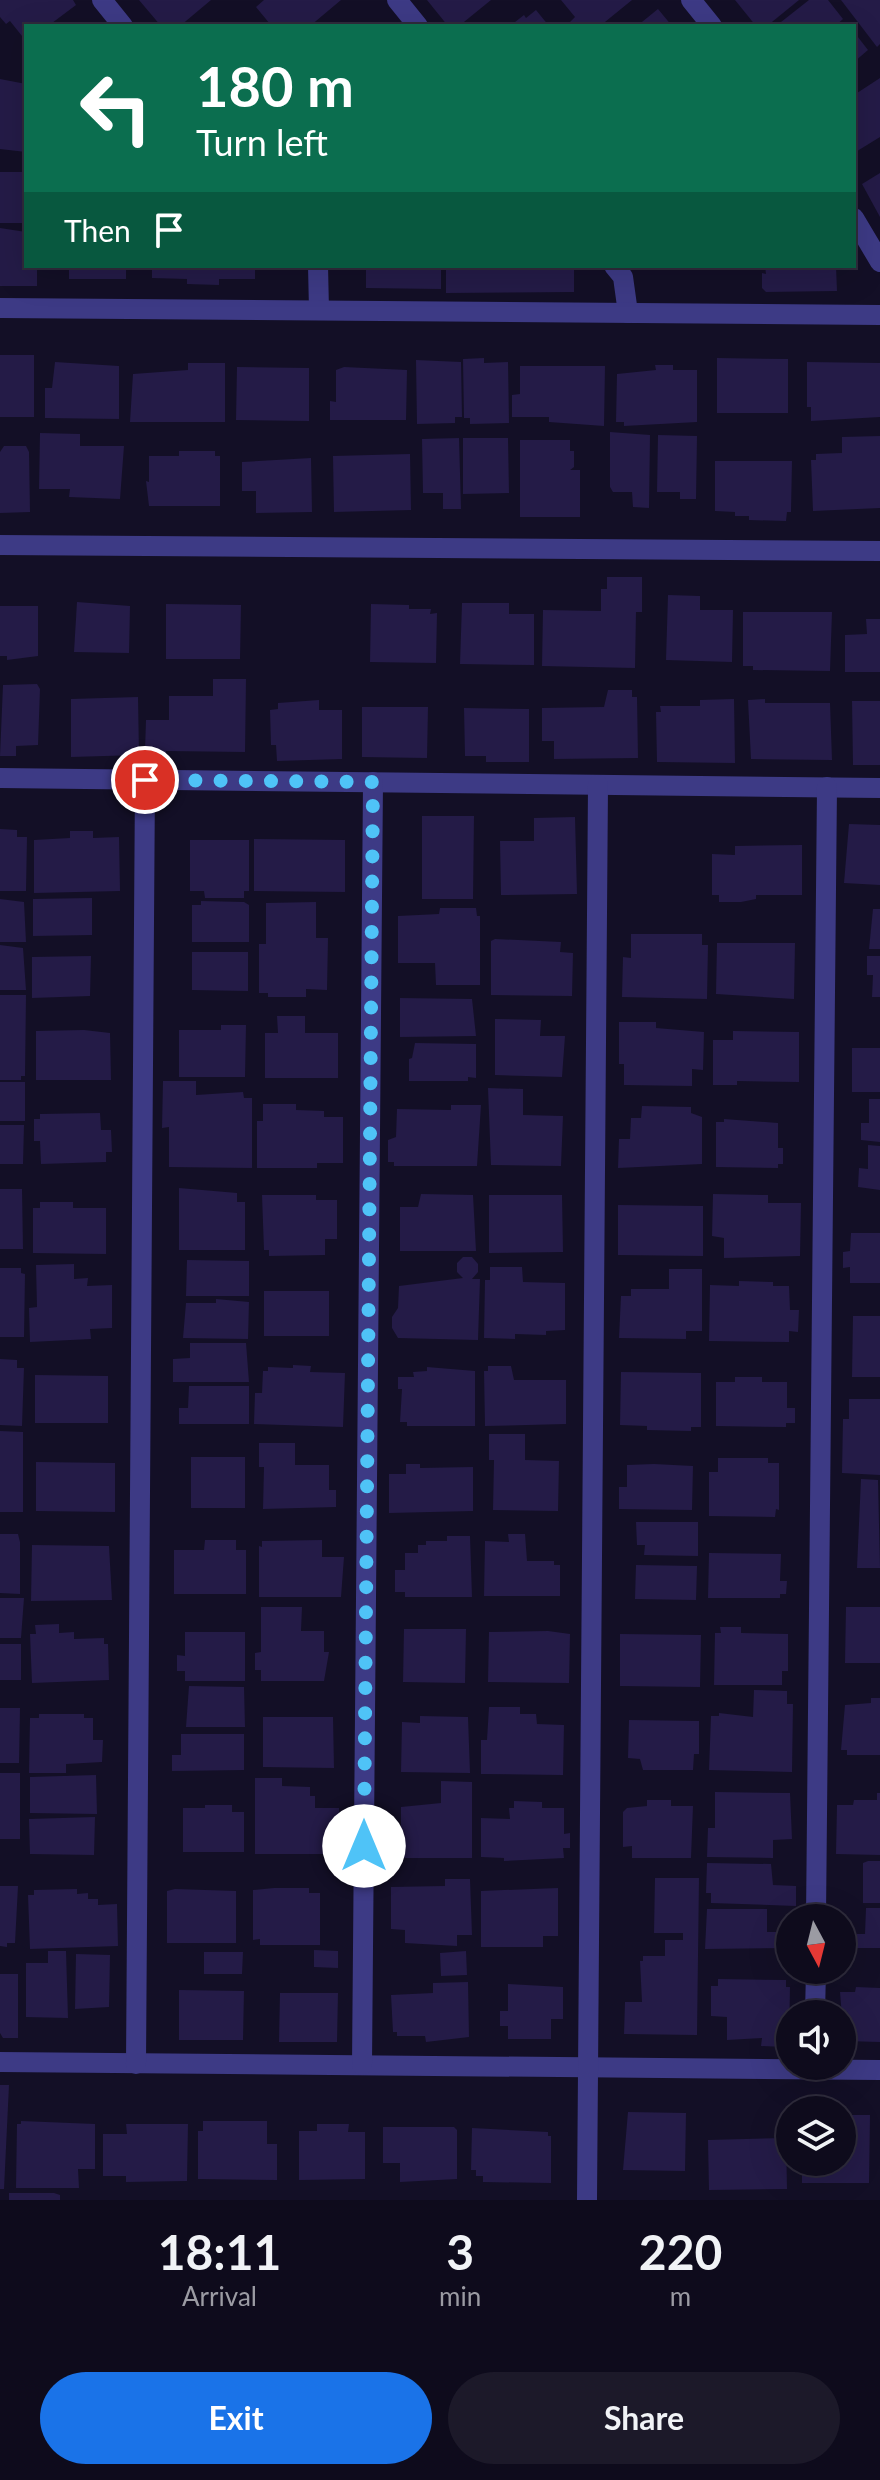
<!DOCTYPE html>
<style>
body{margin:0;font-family:Lato,sans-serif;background:#1c1929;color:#f1f3f6;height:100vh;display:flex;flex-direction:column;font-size:30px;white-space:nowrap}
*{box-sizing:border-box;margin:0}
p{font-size:26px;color:#9b9ba3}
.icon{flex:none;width:44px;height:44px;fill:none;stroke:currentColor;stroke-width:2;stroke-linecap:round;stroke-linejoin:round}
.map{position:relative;height:2200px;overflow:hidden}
.side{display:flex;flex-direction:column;background:#0e0b1c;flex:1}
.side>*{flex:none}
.banner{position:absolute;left:24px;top:24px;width:832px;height:244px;border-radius:0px;box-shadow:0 8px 32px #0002,0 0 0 2px #2e2b3b;background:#0b6e4f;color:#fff;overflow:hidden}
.needle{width:52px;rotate:173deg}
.buttons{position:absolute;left:776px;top:1904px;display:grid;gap:16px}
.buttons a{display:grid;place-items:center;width:80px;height:80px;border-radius:50%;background:#0e0b1c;box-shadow:0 8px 32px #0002,0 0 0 2px #2e2b3b;font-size:40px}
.pin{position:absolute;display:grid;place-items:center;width:68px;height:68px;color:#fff;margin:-34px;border:4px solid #fff;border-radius:50%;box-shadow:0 2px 8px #0007}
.me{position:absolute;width:88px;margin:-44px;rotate:0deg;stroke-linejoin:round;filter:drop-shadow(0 0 6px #0008)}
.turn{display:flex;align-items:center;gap:28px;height:168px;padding:0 40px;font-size:36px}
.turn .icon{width:104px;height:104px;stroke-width:2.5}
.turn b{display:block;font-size:56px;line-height:68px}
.then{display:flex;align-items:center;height:76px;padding:0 40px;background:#0003;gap:16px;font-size:30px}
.eta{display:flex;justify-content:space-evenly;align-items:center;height:136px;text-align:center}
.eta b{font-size:48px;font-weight:700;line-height:56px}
.cta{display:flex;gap:16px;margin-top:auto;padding:16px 40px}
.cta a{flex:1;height:92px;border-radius:48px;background:#1a73e8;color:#fff;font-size:32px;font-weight:700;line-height:92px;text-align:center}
.cta a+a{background:#1c1929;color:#f1f3f6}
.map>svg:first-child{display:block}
.building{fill:#241b47}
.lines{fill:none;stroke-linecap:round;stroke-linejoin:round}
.street{stroke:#3d3a85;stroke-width:20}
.route{stroke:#4fc3f7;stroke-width:14;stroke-dasharray:0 25.2}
</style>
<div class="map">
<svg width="880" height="2200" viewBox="0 0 880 2200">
<rect width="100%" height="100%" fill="#130f26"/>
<g class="building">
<path d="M0 0H73L76 5 48 26H26V41L10 21 6 24 0 17Z"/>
<path d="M139 0H211L180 26H161Z"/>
<path d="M264 0H341L310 26H268L270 24 256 7Z"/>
<path d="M427 0H491L459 26H448Z"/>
<path d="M561 0H632L600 26H570L568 24 575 17Z"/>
<path d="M735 0H799L767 26H756Z"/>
<path d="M809 0H828L843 19 835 26H776Z"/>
<path d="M841 0H880V44L877 47Z"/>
<path d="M658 9 672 26H637Z"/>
<path d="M536 10 549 26H510L524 15 526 18Z"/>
<path d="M854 32 868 50 854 62Z"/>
<path d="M880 78V137L854 153V95Z"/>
<path d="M0 79 26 84V152L0 149Z"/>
<rect x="0" y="172" width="26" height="51"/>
<path d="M880 173V217L862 184Z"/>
<path d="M0 228 26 232V266H37V286H0Z"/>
<rect x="69" y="266" width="57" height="13"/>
<path d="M152 266H255V279H219V285L187 284V279L152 278Z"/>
<path d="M366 266H441V289L366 288Z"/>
<path d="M446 266H574V292L446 293Z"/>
<path d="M765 266H836L837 291 766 292 762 288V273L766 274Z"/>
<rect x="0" y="355" width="34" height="62"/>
<path d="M484 358V363L508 362 509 423 470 424V418H464L463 359Z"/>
<path d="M717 358 788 359V413H717Z"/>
<path d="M416 360 461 362 462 417H455V423L417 424Z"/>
<path d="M55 362 119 366V419L45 418V388H52Z"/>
<path d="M807 362 880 363V417L811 421V407H807Z"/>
<path d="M188 363H225V422H130L133 374 188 370Z"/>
<path d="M655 365H673V370H697V422L624 426V422H616L617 374 656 370Z"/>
<path d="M520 366H605L604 426 549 422V417H512V395L520 394Z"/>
<path d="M237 367 309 368V421L236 420Z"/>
<path d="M344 367 407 370 406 420H330V401L336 402V370Z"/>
<path d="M610 432 650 435 649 508 633 507 632 492H613L610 487Z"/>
<path d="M40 433 80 434V446H124L120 499 69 497 70 489H39Z"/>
<path d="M658 435 697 436 696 499H680V492H657Z"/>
<path d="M880 436V508L813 511 811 460H816V454L842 453V437Z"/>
<path d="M459 438 461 509H443V493H423L422 439Z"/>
<path d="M463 438H508L509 493 463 494Z"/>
<path d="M520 440H570V451H574V467L570 470H580V517H520Z"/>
<path d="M4 446H26L29 452 30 512 0 513V452Z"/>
<path d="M179 451H215V456H220V506H149L146 481 149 482V456H179Z"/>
<path d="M410 454 411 510 334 512 333 456Z"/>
<path d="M311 458 312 512 256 513V491H242V462Z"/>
<path d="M715 461H792L791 512H787L786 521 749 520V516H735V512L715 511Z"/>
<path d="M607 577H642V612H636L635 668 542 666 543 610 601 611V589H607Z"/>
<path d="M668 595 700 596V610H733L732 662 666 660Z"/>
<path d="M77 602 130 606 129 653 74 652Z"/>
<path d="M462 603H509V614H534V665L460 664Z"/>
<path d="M166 604 241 605 240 659H166Z"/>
<path d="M371 604 409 605V609H431L430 614 437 613 436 663 370 662Z"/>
<path d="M0 606H38V656L7 660V656H0Z"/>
<path d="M743 612H832L830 671 753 670V666H743Z"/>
<path d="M866 619H880V672H845V635L867 634Z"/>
<path d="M213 679H246L245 752 166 751V763H150V751H145L146 720H169V696H213Z"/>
<path d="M37 684 40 689 38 745 16 746V756H0L3 685Z"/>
<path d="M608 690H632V697H637L638 758 554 759V741H542V708L604 707Z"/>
<path d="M138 697 139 755 71 757V699Z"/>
<path d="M734 699 735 763 657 762 656 712H661L660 706H700V700Z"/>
<path d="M765 699V703H830L832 760 751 759 748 700Z"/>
<path d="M319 700V710H342V759L277 761 276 745H271L270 710 278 709V703Z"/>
<path d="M852 701H880V765H853Z"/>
<path d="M362 707H428L427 758 362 757Z"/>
<path d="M464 708 529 709V762H486V756H465Z"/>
<path d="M422 816H474L473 899H422Z"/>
<path d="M575 817 577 894 501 895 500 841H534V818Z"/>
<path d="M849 824 880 825V885L844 883Z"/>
<path d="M0 829 17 830V837H27L26 891H0Z"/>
<path d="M70 831H93V838L119 837 120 891 34 893V840L70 838Z"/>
<path d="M254 839 345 840V892L254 891Z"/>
<path d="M190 840H249V891H244V898H205L204 891H190Z"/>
<path d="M802 845V895H756V899L741 902H719V895H712V854L735 855V846Z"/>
<path d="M92 898V935L33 936V899Z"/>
<path d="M0 899 24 902 26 942H0Z"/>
<path d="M201 901 244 902 249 905V942H192V905H201Z"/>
<path d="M316 902V938H328L327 990 306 989V997H268V993H259V944H266V903Z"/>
<path d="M440 908H476L477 916H480V985H436L435 963H398V916L439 914Z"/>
<path d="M873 909H880V949H869Z"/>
<path d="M631 934H702V945H708L707 999 622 997 623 957 631 958Z"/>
<path d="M495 939 561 942 560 952 573 953 572 996 491 995V941Z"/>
<path d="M717 943H795L794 999 716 994Z"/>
<path d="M0 945 23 948 26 990H0Z"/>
<path d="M192 952H248V991L192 990Z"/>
<path d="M91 956 90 996 32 998V957Z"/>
<path d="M867 956H880V997H872L873 975H867Z"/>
<path d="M0 995H26L25 1076H21V1080H0Z"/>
<path d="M400 998 472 999 476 1036 400 1037Z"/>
<path d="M277 1016H305V1033H338V1078H265V1033H278Z"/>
<path d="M495 1019 541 1020 540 1036H565L562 1077 495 1075Z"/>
<path d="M619 1022H656V1028L704 1032 703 1070 692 1069V1086L624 1085V1064H619Z"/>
<path d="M221 1025H246L245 1077H179V1030H221Z"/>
<path d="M84 1030 110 1033 111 1080H36V1031Z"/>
<path d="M733 1031 799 1032V1082L737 1081V1085H713V1040H733Z"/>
<path d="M415 1043 476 1044V1078L468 1077V1081H409V1059L412 1058Z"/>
<rect x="852" y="1048" width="28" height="44"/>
<path d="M163 1081H196V1095L243 1092 244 1098H252V1168L169 1167V1127L162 1128Z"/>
<rect x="0" y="1082" width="25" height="39"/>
<path d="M488 1088 523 1089V1115L563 1116 561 1166 491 1165Z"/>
<path d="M869 1099H880V1142L861 1140V1123H869Z"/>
<path d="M263 1104H296V1110L324 1111V1117H343V1163H317V1168H257V1121H263Z"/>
<path d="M451 1105H481L477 1166H394V1162H388V1140L396 1137 397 1109 451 1110Z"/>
<path d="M642 1106 691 1107V1113L702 1117V1164L618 1168 619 1139H630L631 1118H641Z"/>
<path d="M100 1113 101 1130H111L112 1152H106V1162L41 1164 40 1141H34V1119H40V1114Z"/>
<path d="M724 1119 778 1123V1148H783V1164H778V1168L716 1167V1122H724Z"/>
<path d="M0 1125H24L23 1164H0Z"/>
<path d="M868 1145 880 1146V1190L858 1187 859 1168 868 1169Z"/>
<path d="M179 1188 237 1193V1202H245V1250H179Z"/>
<path d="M0 1189H22L23 1249H0Z"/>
<path d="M421 1194 473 1195 476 1251H400V1207H418Z"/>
<path d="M713 1194 768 1195V1203H801L800 1256 724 1258V1238L712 1236Z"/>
<path d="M262 1195H316V1200H337V1239H325V1255L269 1256V1250H264Z"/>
<path d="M489 1195H562L563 1252 489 1253Z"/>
<path d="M40 1202H73V1208H106V1254L33 1253V1208H40Z"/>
<path d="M618 1205 703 1206V1256L618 1255Z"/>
<path d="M851 1233H880V1283H850V1267L843 1268V1252L850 1251Z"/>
<path d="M463 1257H472L478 1264V1272L472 1279H480L478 1340 398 1338 392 1328V1317L398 1308 399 1286 463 1278 457 1272V1263Z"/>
<path d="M187 1260 249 1261V1296H186Z"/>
<path d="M74 1264V1279L88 1278 87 1286 112 1285V1328L90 1329 91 1339 30 1342 29 1308 37 1307 36 1265Z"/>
<path d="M490 1267H522L523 1282 565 1283V1330L546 1331V1335L515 1334V1339L484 1338 485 1280H490Z"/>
<path d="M0 1268H21V1273L25 1274 24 1337H0Z"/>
<path d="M669 1269H702V1331H686V1339L619 1338 621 1296H631V1289H669Z"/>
<path d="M739 1281 773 1282V1286H789L790 1310H799L798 1332 789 1331V1342L709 1341 710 1285 739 1286Z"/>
<rect x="264" y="1291" width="65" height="45"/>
<path d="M216 1299 249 1302 248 1339 183 1338 186 1303H216Z"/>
<path d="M853 1316H880V1377H852Z"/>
<path d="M190 1343H246L249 1382H173V1359L190 1358Z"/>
<path d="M0 1359 17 1360V1368H24L22 1426 0 1425Z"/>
<path d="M293 1365 311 1366 310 1372 345 1373 343 1427 254 1424 255 1393H262L263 1371H268V1367L293 1368Z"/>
<path d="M488 1366H511L514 1380H566V1424L485 1426 484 1371H488Z"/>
<path d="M427 1367 475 1371V1426H407V1422H400L402 1389H398V1377H414L413 1372 427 1371Z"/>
<path d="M621 1372 701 1373V1427H691V1431L647 1430V1426L620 1425Z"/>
<path d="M35 1375 108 1376V1423H35Z"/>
<path d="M735 1377H762V1382H787V1408H795V1423H786V1427L716 1426V1382H735Z"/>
<path d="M189 1386H249V1424H179V1408H188Z"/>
<path d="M849 1399H880V1475L842 1473 843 1419H849Z"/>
<path d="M0 1431 23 1432V1512H0Z"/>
<path d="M489 1434H525V1460L559 1461 558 1511 493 1510 494 1460H489Z"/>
<path d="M259 1443H295V1465H329V1490H336V1507L263 1509 264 1467H259Z"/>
<rect x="191" y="1457" width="54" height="51"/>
<path d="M718 1458H768V1463H779V1510L776 1509 775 1517 709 1516V1472H718Z"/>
<path d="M36 1462 115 1463V1512L36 1511Z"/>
<path d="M406 1464H420V1468L473 1467V1511L389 1513V1474H406Z"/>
<path d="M654 1464 693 1466 692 1510 619 1509V1487H627V1465Z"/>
<path d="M861 1479 878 1480 880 1568H857Z"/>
<path d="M636 1522H698V1556L644 1555 645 1545H637Z"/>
<path d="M0 1534H18L20 1542V1594L0 1593Z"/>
<path d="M508 1534H525L527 1561H554V1565H560V1596H484L485 1541 509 1542Z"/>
<path d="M447 1536H470L472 1597H405V1592H395V1570H405V1553H418V1545H426V1541H447Z"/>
<path d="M205 1540H236V1550H246V1594H174V1550H204Z"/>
<path d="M322 1540V1557H344L341 1597H259V1546L262 1547V1541Z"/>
<path d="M32 1545 109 1546 112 1600 31 1601Z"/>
<path d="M709 1553 781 1554 780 1581H787L786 1594H780V1598H708Z"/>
<path d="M636 1565 697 1566 696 1600 635 1599Z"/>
<path d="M0 1598H24L21 1638H0Z"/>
<path d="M261 1607H302L301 1631H324V1652H329L324 1681H261V1670H255V1653L261 1652Z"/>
<path d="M846 1607H880V1663H845Z"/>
<path d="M59 1624V1633L74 1632V1639L104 1638V1644H108L109 1680 32 1683 30 1634H36L35 1625Z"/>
<path d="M720 1627H741V1633L788 1634V1671H782V1685H714L715 1633H721Z"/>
<path d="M404 1629H466L465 1683 403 1682Z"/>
<path d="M548 1631 570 1634 569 1683 488 1682 489 1632Z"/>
<path d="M185 1632H245V1681H185V1671H177V1655L185 1656Z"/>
<path d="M620 1634 701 1635 700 1687 620 1686Z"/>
<rect x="0" y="1644" width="21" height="36"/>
<path d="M189 1686 244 1687 245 1727H186Z"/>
<path d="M754 1690 787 1691V1704H793L792 1772 709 1770 711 1716H719V1713L753 1717Z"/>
<path d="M871 1698H880V1755H847V1750H841L845 1705 871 1703Z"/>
<path d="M489 1707H520V1714H536L537 1724 564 1725 563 1775 481 1774V1740H487Z"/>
<path d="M0 1708H20L19 1763H0Z"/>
<path d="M39 1714H84V1718H93V1740H103L102 1762 66 1764V1773H29L30 1718H39Z"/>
<path d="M420 1716 468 1717 470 1773 401 1772 402 1722 420 1723Z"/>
<path d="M263 1717H333L334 1768 263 1767Z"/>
<path d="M629 1720 699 1721V1754H694L693 1770H643L640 1759 628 1758Z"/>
<path d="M181 1734H244V1770L172 1771V1755H181Z"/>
<rect x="0" y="1773" width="20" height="66"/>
<path d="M96 1775 97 1814 30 1813V1777Z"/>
<path d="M255 1778H282V1786L310 1787V1796H315V1808H339V1854H255Z"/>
<path d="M441 1781 472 1782V1858H401V1807L441 1803Z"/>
<path d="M715 1792 790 1793 792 1839 773 1840V1858L707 1857 708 1828H715Z"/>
<path d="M877 1793H880V1855L836 1854 837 1805H853L854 1800H877Z"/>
<path d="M647 1800H671V1806H693L691 1858H632V1846L623 1847V1812L627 1808 647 1806Z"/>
<path d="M514 1801 542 1802V1808H564V1834L570 1833V1848H563L564 1858 504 1861V1858L481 1857V1818L510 1819 509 1808H514Z"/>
<path d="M205 1805H232V1812H244V1852H183V1808H205Z"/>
<path d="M95 1817 94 1855 30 1854 29 1819Z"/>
<path d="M868 1861H880V1903H863V1863Z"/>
<path d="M707 1863 771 1864 773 1885 796 1886V1906L711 1903V1893H706Z"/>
<path d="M655 1878H699L697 2035 624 2034 625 2002H642L640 1961H643V1956H665V1940H683V1933H654Z"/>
<path d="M445 1879H470L472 1935H457V1946L405 1943V1930L391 1929V1887L445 1886Z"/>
<path d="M0 1886H18L15 1943H7V1947L0 1946Z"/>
<path d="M274 1888H309V1893H320V1945H260V1939L253 1940V1890Z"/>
<path d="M558 1888V1936H543V1947H481V1891Z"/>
<path d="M77 1889V1894L88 1893V1899H98V1905L117 1904 118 1946 30 1949 28 1895H34V1890Z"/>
<path d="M175 1889 236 1891V1943H167V1891Z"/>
<path d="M866 1908H880V1948H856L857 1934H865Z"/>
<path d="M707 1909H767V1932H789V1948L705 1949Z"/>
<path d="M314 1950 338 1951V1968L314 1967Z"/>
<path d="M48 1951H66L68 2018 26 2017V1963H48Z"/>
<path d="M466 1951 467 1975 441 1976 440 1953Z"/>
<path d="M204 1952H243L242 1974H204Z"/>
<path d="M76 1954 110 1955 109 2007 75 2009Z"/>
<path d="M0 1974H18V2038H3L0 2033Z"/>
<path d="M718 1979 786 1980V1987H790L789 2039H785V2047L761 2046 762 2038 727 2040V2017L711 2016V1986H718Z"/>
<path d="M468 1982 469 2037 426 2042 425 2036H397V2032H393L391 1995 433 1993V1983Z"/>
<path d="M508 1984 563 1987V2019H551V2039H508V2026H500V2011H508Z"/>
<path d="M856 1987 880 1988V2042L844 2041 840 1992H855Z"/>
<path d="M179 1990 244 1991 243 2040H179Z"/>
<path d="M280 1993H338L337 2042H279Z"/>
<path d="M0 2085H9L4 2189H0Z"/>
<path d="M628 2112 686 2113 685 2171 623 2170Z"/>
<path d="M842 2115H870L869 2183H802V2162H842Z"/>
<path d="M21 2121 95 2124V2169H78L79 2188H16L17 2124H21Z"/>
<path d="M203 2121H267V2144H277V2180L198 2179V2131H203Z"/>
<path d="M126 2124H188L187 2181 126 2182V2176H103V2134H127Z"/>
<path d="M317 2124H349L348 2132H365V2179L299 2180V2131H317Z"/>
<path d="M383 2127H454L457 2130V2179L400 2182V2163H383Z"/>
<path d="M472 2128 548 2132V2136H551V2183L483 2182V2176H476V2170H471Z"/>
<path d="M786 2138 787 2189 709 2190 708 2140Z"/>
<path d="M9 2193H54L60 2195V2200H9Z"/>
</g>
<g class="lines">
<g class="street">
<path d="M102 0 123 26"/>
<path d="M397 0 418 26"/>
<path d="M691 0 712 26"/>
<path d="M854 218 880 262"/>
<path d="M318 266 319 310"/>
<path d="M614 266 623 277 628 313"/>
<path d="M0 308 880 315"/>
<path d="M0 545 880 551"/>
<path d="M0 778 880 788"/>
<path d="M816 1918 827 787"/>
<path d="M815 2014 816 1970"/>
<path d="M0 2062 880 2070"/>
<path d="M136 2064 145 780"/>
<path d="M362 2065 373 782"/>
<path d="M587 2200 598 785"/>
</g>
</g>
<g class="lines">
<path class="route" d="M145 780 373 782 364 1846"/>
</g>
</svg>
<div class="buttons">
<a><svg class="needle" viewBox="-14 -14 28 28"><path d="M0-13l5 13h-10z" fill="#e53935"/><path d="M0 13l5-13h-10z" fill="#9b9ba3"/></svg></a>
<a><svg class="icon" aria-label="sound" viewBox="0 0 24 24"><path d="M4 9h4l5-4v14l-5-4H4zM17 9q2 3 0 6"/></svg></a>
<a><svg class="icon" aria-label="layers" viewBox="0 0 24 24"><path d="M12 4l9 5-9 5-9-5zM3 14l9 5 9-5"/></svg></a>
</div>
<div class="pin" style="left:145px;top:780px;background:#d93025"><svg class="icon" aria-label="arrive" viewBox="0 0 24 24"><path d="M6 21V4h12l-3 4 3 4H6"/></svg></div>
<svg class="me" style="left:364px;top:1846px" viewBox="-20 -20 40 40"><circle r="19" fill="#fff"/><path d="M0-13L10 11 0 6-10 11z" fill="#4fc3f7"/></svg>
<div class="banner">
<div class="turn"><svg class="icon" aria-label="left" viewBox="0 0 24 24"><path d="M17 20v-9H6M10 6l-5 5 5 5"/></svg><div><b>180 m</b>Turn left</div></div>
<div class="then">Then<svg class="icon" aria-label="arrive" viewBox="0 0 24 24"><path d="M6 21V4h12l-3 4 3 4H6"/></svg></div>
</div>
</div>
<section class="side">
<div class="eta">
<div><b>18:11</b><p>Arrival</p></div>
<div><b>3</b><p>min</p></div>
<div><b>220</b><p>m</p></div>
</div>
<div class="cta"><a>Exit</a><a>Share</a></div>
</section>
